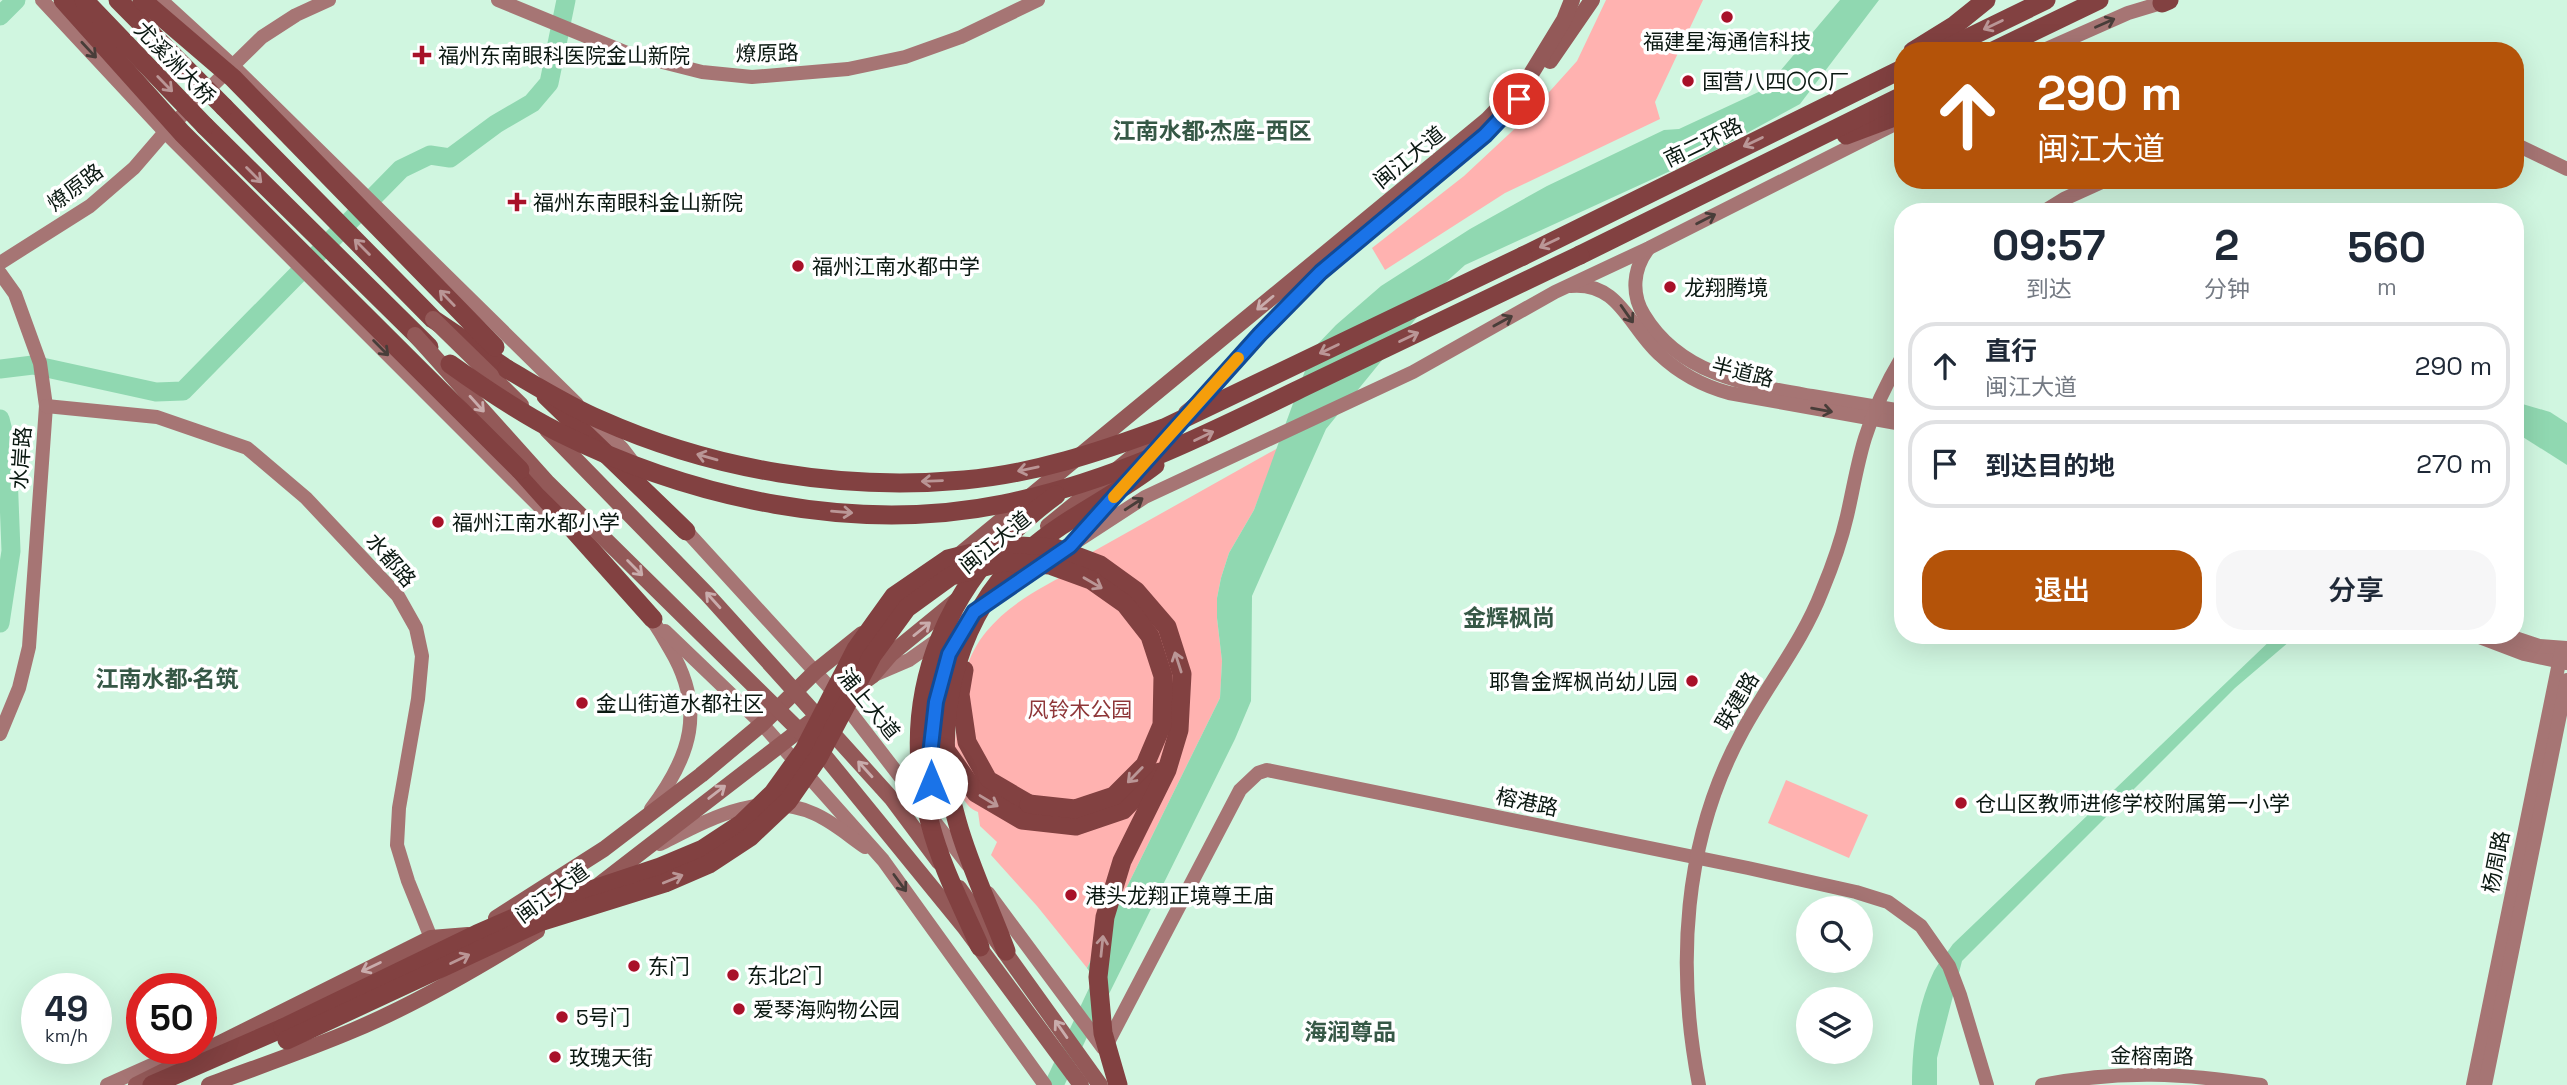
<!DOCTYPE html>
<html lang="zh">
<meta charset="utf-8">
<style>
body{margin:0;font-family:"Space Grotesk","Noto Sans SC",sans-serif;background:#f6f6f7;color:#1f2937;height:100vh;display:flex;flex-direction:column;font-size:26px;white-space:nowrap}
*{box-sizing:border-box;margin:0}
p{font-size:23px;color:#747a83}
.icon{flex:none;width:38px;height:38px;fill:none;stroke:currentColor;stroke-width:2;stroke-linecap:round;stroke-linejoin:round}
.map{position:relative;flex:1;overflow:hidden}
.sheet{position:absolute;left:1894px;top:203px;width:630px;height:441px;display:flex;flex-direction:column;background:#fff;border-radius:28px;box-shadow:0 7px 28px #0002}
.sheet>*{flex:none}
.top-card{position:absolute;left:1894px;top:42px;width:630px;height:147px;border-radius:28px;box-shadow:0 7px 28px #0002;background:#b45309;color:#fff;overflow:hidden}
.tools{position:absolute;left:1796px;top:896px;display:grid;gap:14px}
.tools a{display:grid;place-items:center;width:77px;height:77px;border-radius:50%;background:#fff;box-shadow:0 7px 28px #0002;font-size:35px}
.speed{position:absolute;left:21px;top:973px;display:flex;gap:14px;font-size:35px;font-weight:700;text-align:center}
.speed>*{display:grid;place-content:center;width:91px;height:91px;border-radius:50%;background:#fff;box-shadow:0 7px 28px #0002;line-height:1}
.speed small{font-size:18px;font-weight:400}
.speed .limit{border:10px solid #d22;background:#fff;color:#111}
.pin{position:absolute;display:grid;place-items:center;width:60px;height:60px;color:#fff;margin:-30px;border:4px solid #fff;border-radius:50%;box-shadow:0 2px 7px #0007}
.me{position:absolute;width:77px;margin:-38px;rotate:0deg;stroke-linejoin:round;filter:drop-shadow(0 0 5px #0008)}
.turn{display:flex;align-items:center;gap:24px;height:147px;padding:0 28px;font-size:32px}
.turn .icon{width:91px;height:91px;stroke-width:2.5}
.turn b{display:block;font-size:49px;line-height:60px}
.eta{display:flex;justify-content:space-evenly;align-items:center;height:119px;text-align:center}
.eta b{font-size:42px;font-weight:600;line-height:49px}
.primary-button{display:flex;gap:14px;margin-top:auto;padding:14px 28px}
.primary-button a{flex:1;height:80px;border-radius:28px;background:#b45309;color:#fff;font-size:28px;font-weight:600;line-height:80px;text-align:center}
.primary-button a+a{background:#f6f6f7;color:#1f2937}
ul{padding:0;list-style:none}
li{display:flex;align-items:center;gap:21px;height:88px;margin:0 14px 10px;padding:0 14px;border:4px solid #e0e1e3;border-radius:28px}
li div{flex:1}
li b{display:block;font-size:26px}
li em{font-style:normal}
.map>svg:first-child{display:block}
.green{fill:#ffb2b0}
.water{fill:#90d8b1}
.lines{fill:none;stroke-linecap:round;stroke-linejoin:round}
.river{stroke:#90d8b1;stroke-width:19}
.secondary{stroke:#a67574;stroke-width:14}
.primary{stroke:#935958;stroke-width:16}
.highway{stroke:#824141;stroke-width:19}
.primary-bridge{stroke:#935958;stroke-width:16}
.highway-bridge{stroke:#824141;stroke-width:19}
.oneway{stroke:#483d39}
.oneway2{stroke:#ba9696}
.oneway3{stroke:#c9acac}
.route-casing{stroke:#114b97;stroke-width:18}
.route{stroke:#1a73e8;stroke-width:12}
.slow{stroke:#f59e0b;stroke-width:12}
.poi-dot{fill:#a81129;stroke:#fff;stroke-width:2.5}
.labels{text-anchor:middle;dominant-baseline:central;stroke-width:7;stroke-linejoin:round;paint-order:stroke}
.poi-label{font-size:21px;fill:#0a1811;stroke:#fff;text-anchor:start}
.street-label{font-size:21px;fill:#0a1811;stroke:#fff}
.park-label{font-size:21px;fill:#8e3638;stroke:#fff}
.neighbourhood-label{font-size:23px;font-weight:bold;fill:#365846;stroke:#fff}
</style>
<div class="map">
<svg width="2567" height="1085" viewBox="0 0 2567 1085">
<rect width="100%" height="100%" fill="#d0f6e0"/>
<g class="green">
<path d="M1606 0H1703L1655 102 1660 119 1505 193 1385 270 1372 248 1464 176 1523 121 1577 61Z"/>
<path d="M1278 448 1254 510 1229 553 1221 578 1217 598V618L1222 661 1220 698 1087 968 1037 906 991 855 997 842 980 826 978 812C941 799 958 700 966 670 970 656 977 643 986 632 1010 602 1047 585 1079 567L1078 560Z"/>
<path d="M1786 780 1868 815 1849 858 1768 823Z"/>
</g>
<g class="water">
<path d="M1840 0H1879L1800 104 1714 151 1465 265 1444 284 1326 429 1252 596 1251 701 1235 739 1107 998 1087 968 1220 698 1222 661 1217 618V598L1221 578 1229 553 1254 510 1313 349 1336 325 1381 286 1470 229 1547 186 1664 130 1679 129 1765 89Z"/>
<path d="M2519 403 2550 412 2567 423V465L2515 432V405Z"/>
<path d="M2276 635H2297L2235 688 1962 961 1937 1058V1085H1912C1912 1047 1917 1006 1934 971 1939 962 1947 953 1953 944Z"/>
</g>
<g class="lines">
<g class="river">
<path d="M0 16 16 0"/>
<path d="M0 369 33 365 156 392 183 391 401 169 430 155 450 158 496 124 532 103 549 83 566 0"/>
<path d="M0 419 7 447 11 551 0 623"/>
<path d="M1054 1085 1101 985"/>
</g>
<g class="secondary">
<path d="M42 0 165 132 550 517"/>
<path d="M161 0 232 65 577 404"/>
<path d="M498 0 627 53 702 72 752 77 848 69 905 57 961 37 1038 0"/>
<path d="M2042 51 2128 13 2171 0"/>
<path d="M2515 144 2567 169"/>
<path d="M2043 212 2064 199 2106 180"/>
<path d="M1648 249C1633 269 1631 294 1644 315 1680 375 1748 385 1812 396 1842 401 1872 406 1902 411"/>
<path d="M0 263 90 206 134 168 165 132 262 37 296 15 329 0"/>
<path d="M0 273 15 294 40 363 46 406 29 647 19 688 0 734"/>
<path d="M1570 286C1619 281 1629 327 1659 354 1679 373 1703 386 1729 393L1902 424"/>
<path d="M46 406 157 417 247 448 306 498 398 596 416 628 422 656 418 699 399 808 397 845 408 881 431 938"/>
<path d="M594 421 622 448 635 465"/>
<path d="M681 525 841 700 968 865"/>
<path d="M646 613C656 623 663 637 670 649 706 709 691 756 651 809"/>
<path d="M665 631 762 724 883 860 1045 1085"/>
<path d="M2474 635 2524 654 2566 663"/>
<path d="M2506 635 2539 646 2567 648"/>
<path d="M874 675 909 660 1070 546 1145 497 1413 372 1555 292 1649 248 1891 126"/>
<path d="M930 771C926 730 941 667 962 632"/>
<path d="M660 844C708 820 760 789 815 814 833 822 849 836 865 847"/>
<path d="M988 893 1103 1048"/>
<path d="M1105 1048 1240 790 1258 773 1267 770 1748 868 1856 892 1888 902 1921 926 1949 966 1960 995 1987 1085"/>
<path d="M107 1085 190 1048"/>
<path d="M1699 1085C1676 967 1683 841 1741 734 1767 685 1802 643 1822 591 1832 567 1841 542 1847 516 1853 490 1857 464 1865 438 1874 409 1887 382 1902 357"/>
<path d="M2042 1085C2121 1070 2183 1073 2261 1085"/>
<path d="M2473 1085 2562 648"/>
<path d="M2485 1085 2567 680"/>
</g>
<g class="primary">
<path d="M1550 61 1592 0"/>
<path d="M1186 413 1198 403 1276 317 1321 272 1414 194"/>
<path d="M1048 526 1163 432"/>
<path d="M958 556 1487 120 1531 74 1564 20 1572 0"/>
<path d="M855 688 872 676 891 654 957 600"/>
<path d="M824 755 965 928 1081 1085"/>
<path d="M600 884 823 712"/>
<path d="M496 918 604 849 701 775 762 724 816 671 862 634"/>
<path d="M136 1085 431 938 468 935"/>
<path d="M209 1085C257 1067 307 1050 354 1030 418 1003 478 968 537 931"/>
</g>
<g class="highway">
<path d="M2162 3 2169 0"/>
<path d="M1913 51 1955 25 1986 0"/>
<path d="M1941 51 2046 0"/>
<path d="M1993 51 2099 0"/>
<path d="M224 107 433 319 507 369"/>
<path d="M205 126 429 347"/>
<path d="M1846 135 1902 114"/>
<path d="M1580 255 1902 96"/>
<path d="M1523 256 1902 69"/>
<path d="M546 396 686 531"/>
<path d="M520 470 653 619"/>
<path d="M964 670 960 694 967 742 988 780 1029 804"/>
<path d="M152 1085 283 1028"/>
</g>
<g class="primary-bridge">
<path d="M433 319 521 405"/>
<path d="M415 335 548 483 816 747"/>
<path d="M547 430 707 594 892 799 939 862"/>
<path d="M959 888 1100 1085"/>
</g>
<g class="highway-bridge">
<path d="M63 0 182 133 520 470"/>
<path d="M84 0 205 126"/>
<path d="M118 0 224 107"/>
<path d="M142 0 233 78 495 347"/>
<path d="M450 364C485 389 520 413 558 432 692 499 855 534 1003 504 1112 482 1206 435 1304 387 1396 343 1488 299 1580 255"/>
<path d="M507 369C538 387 568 406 601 420 713 470 842 491 964 480 1033 474 1100 452 1164 428L1523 256"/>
<path d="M945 749 976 793 1022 820 1076 826 1123 810 1160 772"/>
<path d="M980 947C962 906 941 866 930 823 895 690 949 574 1056 495"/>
<path d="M1006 951C990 908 969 865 957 821 929 727 953 618 1027 552 1066 517 1114 497 1155 465"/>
<path d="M283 1028 477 934 537 908 660 867 703 849 741 824 773 793 804 750 856 649 894 596 948 559 1004 545 1055 548 1100 565 1136 591 1167 627 1182 674 1179 730 1167 770 1122 861 1105 917 1098 977 1103 1033 1118 1085"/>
<path d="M287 1040 540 922 665 883 709 864 750 837 788 801 818 758 872 656 907 608 951 576 1002 562 1050 565 1091 580 1125 604 1150 636 1163 676 1162 725 1145 765 1114 796 1075 809 1029 804"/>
</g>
</g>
<defs><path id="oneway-shaft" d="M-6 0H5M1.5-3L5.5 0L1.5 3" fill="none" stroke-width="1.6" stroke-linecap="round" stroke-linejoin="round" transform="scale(1.75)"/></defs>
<g class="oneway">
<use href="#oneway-shaft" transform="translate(2105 23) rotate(-24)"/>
<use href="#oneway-shaft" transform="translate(89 50) rotate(47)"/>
<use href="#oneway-shaft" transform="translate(1706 219) rotate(-27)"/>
<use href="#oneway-shaft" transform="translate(1627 314) rotate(55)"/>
<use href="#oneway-shaft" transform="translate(1503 321) rotate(-29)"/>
<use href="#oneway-shaft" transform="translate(381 348) rotate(45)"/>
<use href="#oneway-shaft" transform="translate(1822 410) rotate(10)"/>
<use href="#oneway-shaft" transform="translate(1134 504) rotate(-33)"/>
<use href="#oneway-shaft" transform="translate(900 883) rotate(54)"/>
</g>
<g class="oneway2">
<use href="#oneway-shaft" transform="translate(1993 25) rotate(154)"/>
<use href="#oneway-shaft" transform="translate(165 84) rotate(46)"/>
<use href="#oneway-shaft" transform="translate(1753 142) rotate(154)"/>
<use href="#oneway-shaft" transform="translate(254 175) rotate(45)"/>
<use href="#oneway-shaft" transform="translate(1549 243) rotate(154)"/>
<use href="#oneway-shaft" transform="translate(362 247) rotate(-135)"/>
<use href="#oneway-shaft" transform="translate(447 298) rotate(-134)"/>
<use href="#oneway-shaft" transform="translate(1409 337) rotate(-26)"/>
<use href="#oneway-shaft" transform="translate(1329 349) rotate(154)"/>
<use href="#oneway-shaft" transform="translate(1204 436) rotate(-26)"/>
<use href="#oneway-shaft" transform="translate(707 457) rotate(-164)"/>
<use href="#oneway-shaft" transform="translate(1028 469) rotate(168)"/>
<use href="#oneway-shaft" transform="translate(932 481) rotate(178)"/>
<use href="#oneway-shaft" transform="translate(842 512) rotate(5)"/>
<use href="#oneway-shaft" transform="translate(1093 583) rotate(30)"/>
<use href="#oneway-shaft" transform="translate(1178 662) rotate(-108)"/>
<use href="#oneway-shaft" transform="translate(1135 775) rotate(134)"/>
<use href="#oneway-shaft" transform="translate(989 801) rotate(31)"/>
<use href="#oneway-shaft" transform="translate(673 879) rotate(-22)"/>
<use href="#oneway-shaft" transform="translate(1102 946) rotate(-84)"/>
<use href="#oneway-shaft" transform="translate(460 959) rotate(-26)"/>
</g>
<g class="oneway3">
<use href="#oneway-shaft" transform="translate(1265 303) rotate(140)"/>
<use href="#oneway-shaft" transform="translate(477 404) rotate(48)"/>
<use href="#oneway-shaft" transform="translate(635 568) rotate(45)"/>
<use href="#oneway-shaft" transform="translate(713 600) rotate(-132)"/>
<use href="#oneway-shaft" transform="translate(922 629) rotate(-39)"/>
<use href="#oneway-shaft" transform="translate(865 769) rotate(-132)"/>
<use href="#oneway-shaft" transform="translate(717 792) rotate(-38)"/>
<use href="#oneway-shaft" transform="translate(371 967) rotate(154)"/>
<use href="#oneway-shaft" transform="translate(1061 1029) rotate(-125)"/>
</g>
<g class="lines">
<defs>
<path id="route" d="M931 783 929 764 936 702 949 654 974 612 1070 546 1260 334 1321 272 1485 135 1519 99"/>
</defs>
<use href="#route" class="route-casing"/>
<use href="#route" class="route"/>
<path class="slow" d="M1114 497 1238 358"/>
</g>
<g class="poi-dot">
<circle cx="1727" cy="17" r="7"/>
<path d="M418.5 44.5h7v7h7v7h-7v7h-7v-7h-7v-7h7z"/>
<circle cx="1688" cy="81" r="7"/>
<path d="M513.5 191.5h7v7h7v7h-7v7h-7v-7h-7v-7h7z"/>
<circle cx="798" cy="266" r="7"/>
<circle cx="1670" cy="287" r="7"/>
<circle cx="438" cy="522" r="7"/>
<circle cx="1692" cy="681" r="7"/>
<circle cx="582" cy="703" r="7"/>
<circle cx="1961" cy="803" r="7"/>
<circle cx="1071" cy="895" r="7"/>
<circle cx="634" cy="966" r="7"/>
<circle cx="733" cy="975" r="7"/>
<circle cx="739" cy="1009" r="7"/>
<circle cx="562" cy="1017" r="7"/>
<circle cx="555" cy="1057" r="7"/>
</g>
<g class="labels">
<g class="poi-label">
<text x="1727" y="41" text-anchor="middle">福建星海通信科技</text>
<text x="438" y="55">福州东南眼科医院金山新院</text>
<text x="1702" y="81">国营八四〇〇厂</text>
<text x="533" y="202">福州东南眼科金山新院</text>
<text x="812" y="266">福州江南水都中学</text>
<text x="1684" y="287">龙翔腾境</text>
<text x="452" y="522">福州江南水都小学</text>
<text x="1678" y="681" text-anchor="end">耶鲁金辉枫尚幼儿园</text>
<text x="596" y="703">金山街道水都社区</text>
<text x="1975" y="803">仓山区教师进修学校附属第一小学</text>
<text x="1085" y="895">港头龙翔正境尊王庙</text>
<text x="648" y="966">东门</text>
<text x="747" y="975">东北2门</text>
<text x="753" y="1009">爱琴海购物公园</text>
<text x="576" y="1017">5号门</text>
<text x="569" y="1057">玫瑰天街</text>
</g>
<g class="street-label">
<text transform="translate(767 53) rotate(-1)">燎原路</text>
<text transform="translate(175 63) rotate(46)">尤溪洲大桥</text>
<text transform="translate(1703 142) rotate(-26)">南二环路</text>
<text transform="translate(1409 157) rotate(-39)">闽江大道</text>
<text transform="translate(75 187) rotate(-37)">燎原路</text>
<text transform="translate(1743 372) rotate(14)">半道路</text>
<text transform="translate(21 458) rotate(-86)">水岸路</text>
<text transform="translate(995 542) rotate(-39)">闽江大道</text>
<text transform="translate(391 560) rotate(49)">水都路</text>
<text transform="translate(1737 701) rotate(-59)">联建路</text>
<text transform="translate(869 704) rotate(51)">浦上大道</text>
<text transform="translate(1527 802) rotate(12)">榕港路</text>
<text transform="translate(2496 862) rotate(-79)">杨周路</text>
<text transform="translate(552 893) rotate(-36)">闽江大道</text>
<text transform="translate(2152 1056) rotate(1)">金榕南路</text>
</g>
<g class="park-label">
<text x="1080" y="709">风铃木公园</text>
</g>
<g class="neighbourhood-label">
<text x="1212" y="131">江南水都·杰座-西区</text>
<text x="1509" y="618">金辉枫尚</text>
<text x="167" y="679">江南水都·名筑</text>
<text x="1350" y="1032">海润尊品</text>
</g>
</g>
</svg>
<div class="tools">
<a><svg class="icon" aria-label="search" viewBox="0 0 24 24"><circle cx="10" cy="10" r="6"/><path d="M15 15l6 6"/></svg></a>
<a><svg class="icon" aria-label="layers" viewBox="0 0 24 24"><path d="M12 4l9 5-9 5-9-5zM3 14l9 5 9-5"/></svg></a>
</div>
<div class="speed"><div>49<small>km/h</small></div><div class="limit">50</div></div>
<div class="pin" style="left:1519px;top:99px;background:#d93025"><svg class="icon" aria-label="arrive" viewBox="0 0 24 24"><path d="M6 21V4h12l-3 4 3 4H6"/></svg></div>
<svg class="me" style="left:931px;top:783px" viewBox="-20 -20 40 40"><circle r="19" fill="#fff"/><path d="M0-13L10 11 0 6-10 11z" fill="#1a73e8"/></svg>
<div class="top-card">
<div class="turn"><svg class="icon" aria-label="ahead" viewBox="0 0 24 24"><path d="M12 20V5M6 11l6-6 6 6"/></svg><div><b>290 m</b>闽江大道</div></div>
</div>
<section class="sheet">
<div class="eta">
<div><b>09:57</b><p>到达</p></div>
<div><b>2</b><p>分钟</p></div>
<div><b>560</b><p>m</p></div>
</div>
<ul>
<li><svg class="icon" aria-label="ahead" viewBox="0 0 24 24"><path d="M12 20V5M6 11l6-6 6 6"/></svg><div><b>直行</b><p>闽江大道</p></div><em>290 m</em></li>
<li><svg class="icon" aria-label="arrive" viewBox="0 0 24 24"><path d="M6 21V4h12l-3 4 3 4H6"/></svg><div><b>到达目的地</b></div><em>270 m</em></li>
</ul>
<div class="primary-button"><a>退出</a><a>分享</a></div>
</section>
</div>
